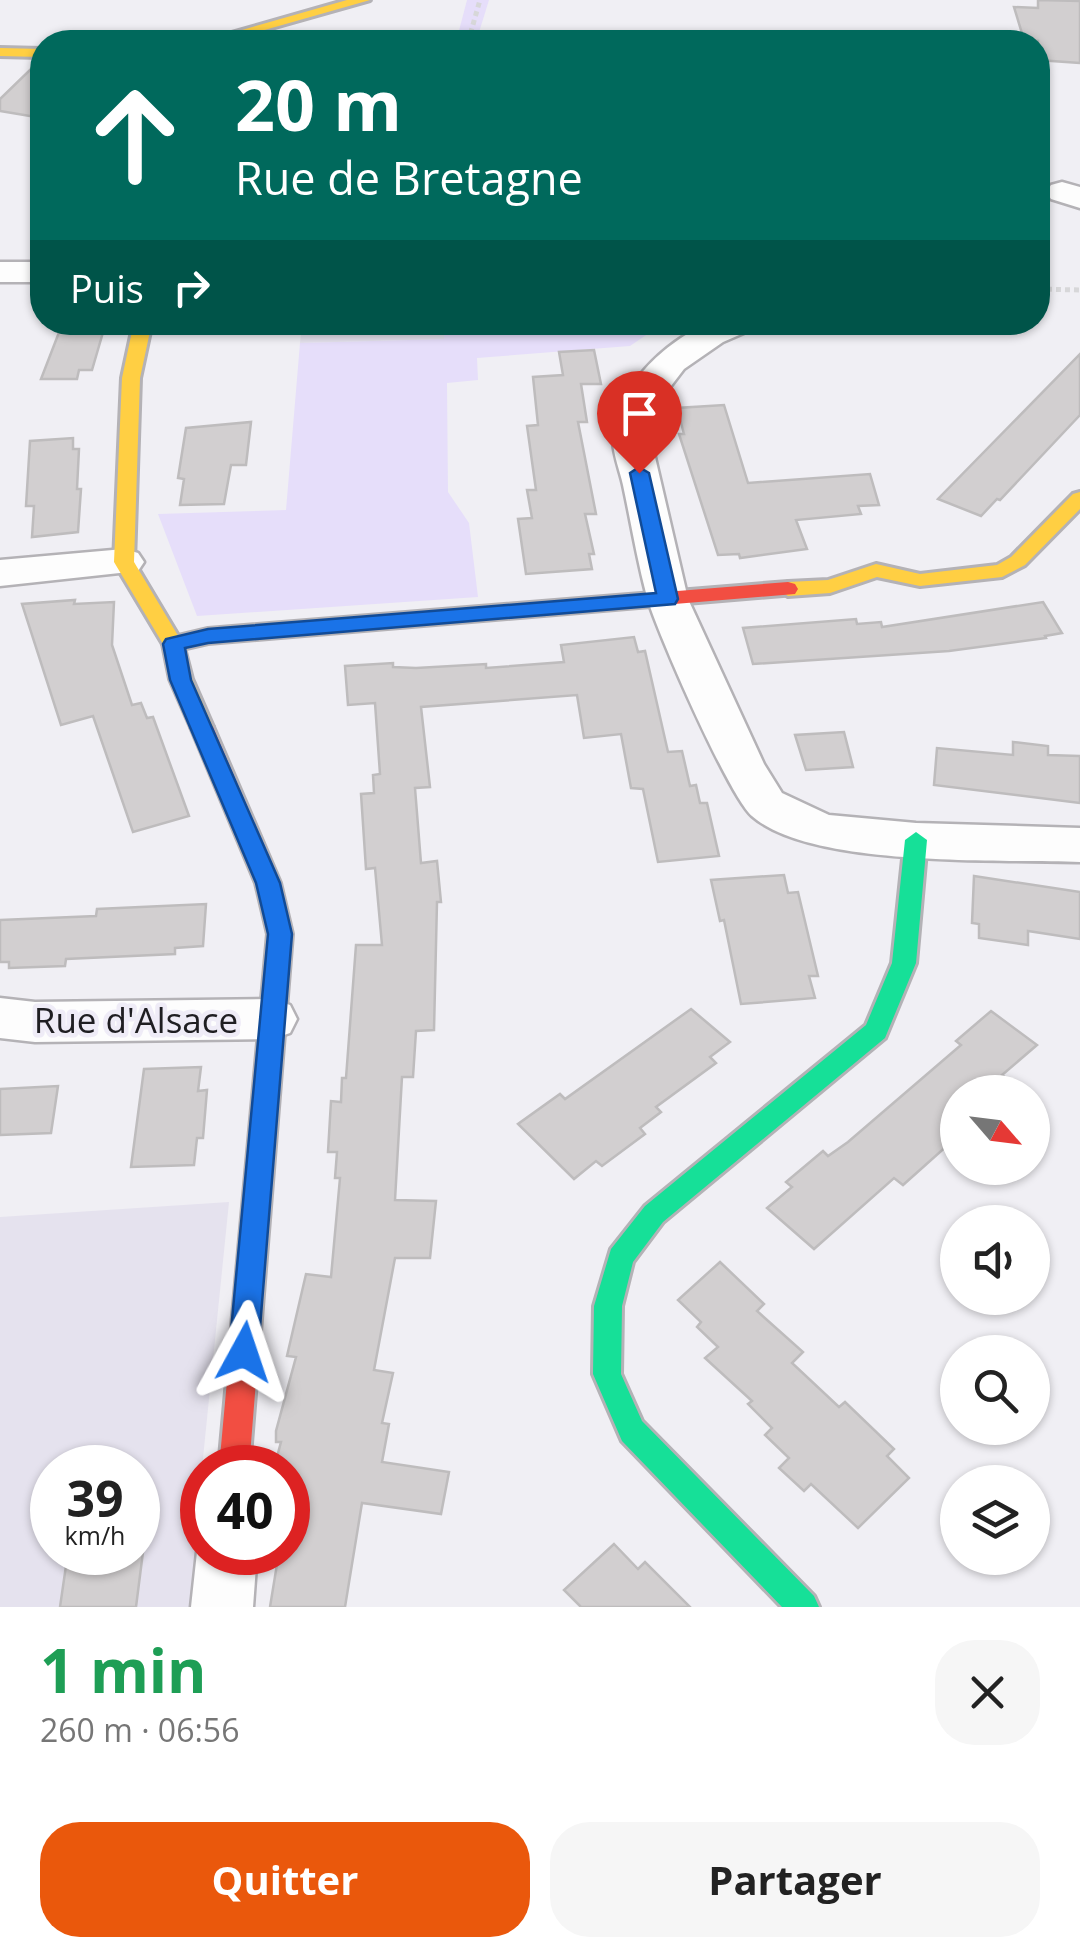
<!DOCTYPE html>
<html lang="fr">
<meta charset="utf-8">
<style>
body{margin:0;font-family:"Open Sans",sans-serif;background:#f6f6f6;color:#222;height:100vh;display:flex;flex-direction:column;font-size:38px;white-space:nowrap}
*{box-sizing:border-box;margin:0}
p{font-size:32px;color:#767676}
.icon{flex:none;width:55px;height:55px;fill:none;stroke:currentColor;stroke-width:2;stroke-linecap:round;stroke-linejoin:round}
.map{position:relative;height:1607px;overflow:hidden}
.details{display:flex;flex-direction:column;background:#fff;flex:1}
.details>*{flex:none}
.top-card{position:absolute;left:30px;top:30px;width:1020px;height:305px;border-radius:40px;box-shadow:0 2px 8px #0004;background:#00695c;color:#fff;overflow:hidden}
.needle{width:65px;rotate:118deg}
.controls{position:absolute;left:940px;top:1075px;display:grid;gap:20px}
.controls a{display:grid;place-items:center;width:110px;height:110px;border-radius:50%;background:#fff;box-shadow:0 2px 8px #0004;font-size:50px}
.speed{position:absolute;left:30px;top:1445px;display:flex;gap:20px;font-size:50px;font-weight:700;text-align:center}
.speed>*{display:grid;place-content:center;width:130px;height:130px;border-radius:50%;background:#fff;box-shadow:0 2px 8px #0004;line-height:1}
.speed small{font-size:25px;font-weight:400}
.speed .limit{border:15px solid #d22;background:#fff;color:#111}
.pin{position:absolute;display:grid;place-items:center;width:85px;height:85px;color:#fff;margin:-102px -42px;border-radius:50% 50% 50% 0;rotate:-45deg;box-shadow:0 0 10px #0007}
.pin .icon{rotate:45deg}
.me{position:absolute;width:110px;margin:-55px;rotate:5deg;stroke-linejoin:round;filter:drop-shadow(0 0 8px #0008)}
.turn{display:flex;align-items:center;gap:35px;height:210px;padding:0 40px;font-size:45px}
.turn .icon{width:130px;height:130px;stroke-width:2.5}
.turn b{display:block;font-size:70px;line-height:85px}
.then{display:flex;align-items:center;height:95px;padding:0 40px;background:#0003;gap:20px;font-size:38px}
.round{display:grid;place-items:center;flex:none;width:105px;height:105px;border-radius:40px;background:#f6f6f6}
.head{display:flex;align-items:center;justify-content:space-between;height:170px;padding:0 40px}
h1{font-size:60px;font-weight:700;line-height:75px;color:#1e9e55}
.primary-button{display:flex;gap:20px;margin-top:auto;padding:20px 40px}
.primary-button a{flex:1;height:115px;border-radius:40px;background:#ea580c;color:#fff;font-size:40px;font-weight:700;line-height:115px;text-align:center}
.primary-button a+a{background:#f6f6f6;color:#222}
.map>svg:first-child{display:block}
.built{fill:#e5e2ee;fill-rule:evenodd}
.green{fill:#e6defa}
.building{fill:#d2cfd0;stroke:#bebcbd;stroke-width:2.5}
.lines{fill:none;stroke-linecap:round;stroke-linejoin:round}
.street-casing{stroke:#b4b2b6;stroke-width:5}
.fast-casing{stroke:#b4b2b6;stroke-width:6}
.slow-casing{stroke:#b4b2b6;stroke-width:6}
.jam-casing{stroke:#b4b2b6;stroke-width:6}
.path{stroke:#d7d7d9;stroke-width:5;stroke-dasharray:5 4;stroke-linecap:butt}
.street{fill:#fdfdfd;fill-rule:evenodd}
.fast{fill:#16e098;fill-rule:evenodd}
.slow{fill:#ffcf43;fill-rule:evenodd}
.jam{fill:#f24e42;fill-rule:evenodd}
.route{fill:#1a73e8;stroke:#114b97;stroke-width:2.5}
.labels{text-anchor:middle;dominant-baseline:central;stroke-width:9;stroke-linejoin:round;paint-order:stroke}
.street-label{font-size:35px;fill:#1f1e22;stroke:#efecf7}
</style>
<div class="map">
<svg width="1080" height="1607" viewBox="0 0 1080 1607">
<rect width="100%" height="100%" fill="#f0eff4"/>
<g class="built">
<path d="M480 31 638 36 659 42H476Z"/>
<path d="M302 323H444L445 339 300 343Z"/>
<path d="M229 1202 202 1468 195 1607H0V1217ZM52 1468H138V1552H52Z"/>
</g>
<g class="green">
<path d="M467 0H489L476 42H456Z"/>
<path d="M444 323H664L630 346 477 358 478 380 447 383 448 492 469 523 478 597 197 616 158 514 286 510 300 343 444 339Z"/>
</g>
<g class="building">
<path d="M1038 0 1080 1V63L1038 60V41L1024 40 1014 7 1038 8Z"/>
<path d="M32 68H42V118L0 111V99Z"/>
<path d="M63 322H106L92 370H79L77 379H41Z"/>
<path d="M594 350 601 384H581L587 422H578L596 514H585L594 554H589L592 569 526 574 518 519 532 518 527 490H536L527 426 538 425 533 377 563 375 559 352Z"/>
<path d="M1080 354V415L1000 500 997 499 981 516 938 499Z"/>
<path d="M724 405 748 483 870 474 879 505 858 506 861 514 796 520 807 549 740 558 739 554 718 555 679 434H684L677 408Z"/>
<path d="M251 422 246 465H231L224 504 180 505 184 479 178 478 186 428Z"/>
<path d="M73 438V449H79L77 489H81L78 532 32 537 34 506H26L30 441Z"/>
<path d="M75 600 74 604 114 602 112 645 132 705 141 703 147 718 153 717 189 816 133 832 93 716 61 725 22 604Z"/>
<path d="M1043 602 1062 633 1045 636 1046 638 949 651 753 664 743 628 856 619 857 624 881 622 882 627Z"/>
<path d="M634 637 638 652 645 651 668 752 682 751 690 786 696 785 700 803H707L719 856 658 862 643 789 631 788 621 734 584 738 577 695 421 707 430 787 415 788 421 863 437 861 441 902H437L434 1030 416 1031 413 1077H402L395 1200 436 1201 430 1258H395L374 1370 393 1373 382 1423 389 1424 382 1462 449 1472 441 1514 362 1503 345 1607H270L279 1552H288V1468H274L281 1442H276V1431L296 1357 287 1356 306 1274 331 1277 340 1178H335L337 1152H328L331 1101 341 1102 342 1078H346L356 945H382L375 868 366 869 361 794 374 793 373 775 380 774 375 703 348 705 345 666 393 663V667L416 668 486 664V668L564 662 561 645Z"/>
<path d="M844 732 853 767 806 770 795 735Z"/>
<path d="M1013 742 1048 746V755L1080 756V803L934 785 937 748 1013 755Z"/>
<path d="M784 875 788 893 798 892 818 976H809L815 998 741 1004 724 920 720 921 711 880Z"/>
<path d="M974 876 1080 892V939L1028 931V945L979 938V924L972 923Z"/>
<path d="M206 904 203 946 175 948V954L66 959 65 966 9 968V962H0V920L96 916 97 909Z"/>
<path d="M691 1009 730 1042 710 1057 716 1063 656 1107 661 1112 640 1128 645 1134 602 1166 596 1161 574 1179 518 1124 560 1094 565 1099Z"/>
<path d="M991 1011 1037 1045 1002 1075 1026 1092H958V1136L903 1185 894 1178 814 1249 767 1208 792 1187 786 1182 823 1151 828 1156 848 1142 961 1045 956 1041Z"/>
<path d="M201 1067 198 1091 207 1090 203 1138H197L194 1165 131 1167 144 1069Z"/>
<path d="M58 1086 51 1133 0 1135V1089Z"/>
<path d="M720 1262 764 1304 757 1311 803 1352 792 1363 839 1407 845 1402 894 1449 887 1456 909 1478 858 1528 811 1484 804 1491 779 1468 789 1458 765 1435 772 1428 748 1404 752 1401 705 1358 718 1347 697 1327 701 1322 678 1300Z"/>
<path d="M614 1544 638 1569 645 1562 690 1607H581L564 1590Z"/>
<path d="M68 1552H143L136 1607H60Z"/>
</g>
<g class="lines">
<defs>
<g id="street">
<path d="M1062 182 1080 187V208L1051 199 1046 192 1051 185Z"/>
<rect x="0" y="262" width="42" height="20"/>
<path d="M710 322H758L753 329 723 342 684 369 661 399 651 440 688 599 764 764 782 793 829 815 916 823 1080 828V862C1001 859 811 868 752 816 729 796 657 632 647 597 637 560 631 522 623 485 620 471 613 454 613 440 615 387 665 342 710 322Z"/>
<path d="M124 549 138 553 144 562 138 571 0 586V560Z"/>
<path d="M0 998 35 1002 272 999 290 1005 297 1019 290 1033 272 1039 35 1042 0 1038Z"/>
<path d="M202 1538V1552H257L253 1607H191L197 1552Z"/>
</g>
<path id="fast" d="M916 832 927 840 916 963 885 1038 663 1222 633 1262 622 1306 621 1374 642 1421 814 1596 819 1607H782L622 1441 593 1374 594 1306 611 1249 645 1206 866 1025 892 963 905 840Z"/>
<g id="slow">
<path d="M347 0H370L222 42H200Z"/>
<path d="M0 48 42 49V57L0 56Z"/>
<path d="M134 322H152L140 378 134 562 183 644 192 679 213 727 202 735 191 727 170 679 163 644 114 562 122 378Z"/>
<path d="M1080 492V509L1025 565 1002 577 920 586 877 577 830 593 788 596 778 589 788 582 828 580 876 564 920 574 997 565 1011 557 1073 494Z"/>
</g>
<g id="jam">
<path d="M788 582 795 584 798 589 795 594 208 643 173 651 163 644 166 639 208 629Z"/>
<path d="M202 719 213 727 280 883 292 934 249 1468H219L268 934 256 883 191 727Z"/>
</g>
</defs>
<use href="#street" class="street-casing"/>
<use href="#fast" class="fast-casing"/>
<use href="#slow" class="slow-casing"/>
<use href="#jam" class="jam-casing"/>
<g class="path">
<path d="M468 42 480 0"/>
<path d="M1038 289 1080 290"/>
</g>
<use href="#street" class="street"/>
<use href="#fast" class="fast"/>
<use href="#slow" class="slow"/>
<use href="#jam" class="jam"/>
</g>
<path class="route" d="M639 467 649 473 678 599 675 604 208 643 185 648 191 680 280 883 292 934 258 1352 254 1361 244 1364 233 1361 229 1352 268 934 256 883 170 680 163 644 166 639 208 629 656 593 630 473Z"/>
<g class="labels">
<g class="street-label">
<text x="136" y="1019">Rue d'Alsace</text>
</g>
</g>
</svg>
<div class="controls">
<a><svg class="needle" viewBox="-14 -14 28 28"><path d="M0-13l5 13h-10z" fill="#e53935"/><path d="M0 13l5-13h-10z" fill="#767676"/></svg></a>
<a><svg class="icon" aria-label="sound" viewBox="0 0 24 24"><path d="M4 9h4l5-4v14l-5-4H4zM17 9q2 3 0 6"/></svg></a>
<a><svg class="icon" aria-label="search" viewBox="0 0 24 24"><circle cx="10" cy="10" r="6"/><path d="M15 15l6 6"/></svg></a>
<a><svg class="icon" aria-label="layers" viewBox="0 0 24 24"><path d="M12 4l9 5-9 5-9-5zM3 14l9 5 9-5"/></svg></a>
</div>
<div class="speed"><div>39<small>km/h</small></div><div class="limit">40</div></div>
<div class="pin" style="left:639px;top:473px;background:#d93025"><svg class="icon" aria-label="arrive" viewBox="0 0 24 24"><path d="M6 21V4h12l-3 4 3 4H6"/></svg></div>
<svg class="me" style="left:244px;top:1352px" viewBox="-20 -20 40 40"><path d="M0-17L14 15 0 8-14 15z" fill="#1a73e8" stroke="#fff" stroke-width="4"/></svg>
<div class="top-card">
<div class="turn"><svg class="icon" aria-label="ahead" viewBox="0 0 24 24"><path d="M12 20V5M6 11l6-6 6 6"/></svg><div><b>20 m</b>Rue de Bretagne</div></div>
<div class="then">Puis<svg class="icon" aria-label="right" viewBox="0 0 24 24"><path d="M7 20v-9h11M14 6l5 5-5 5"/></svg></div>
</div>
</div>
<section class="details">
<div class="head"><div><h1>1 min</h1><p>260 m · 06:56</p></div><a class="round"><svg class="icon" aria-label="close" viewBox="0 0 24 24"><path d="M6 6l12 12M18 6L6 18"/></svg></a></div>
<div class="primary-button"><a>Quitter</a><a>Partager</a></div>
</section>
